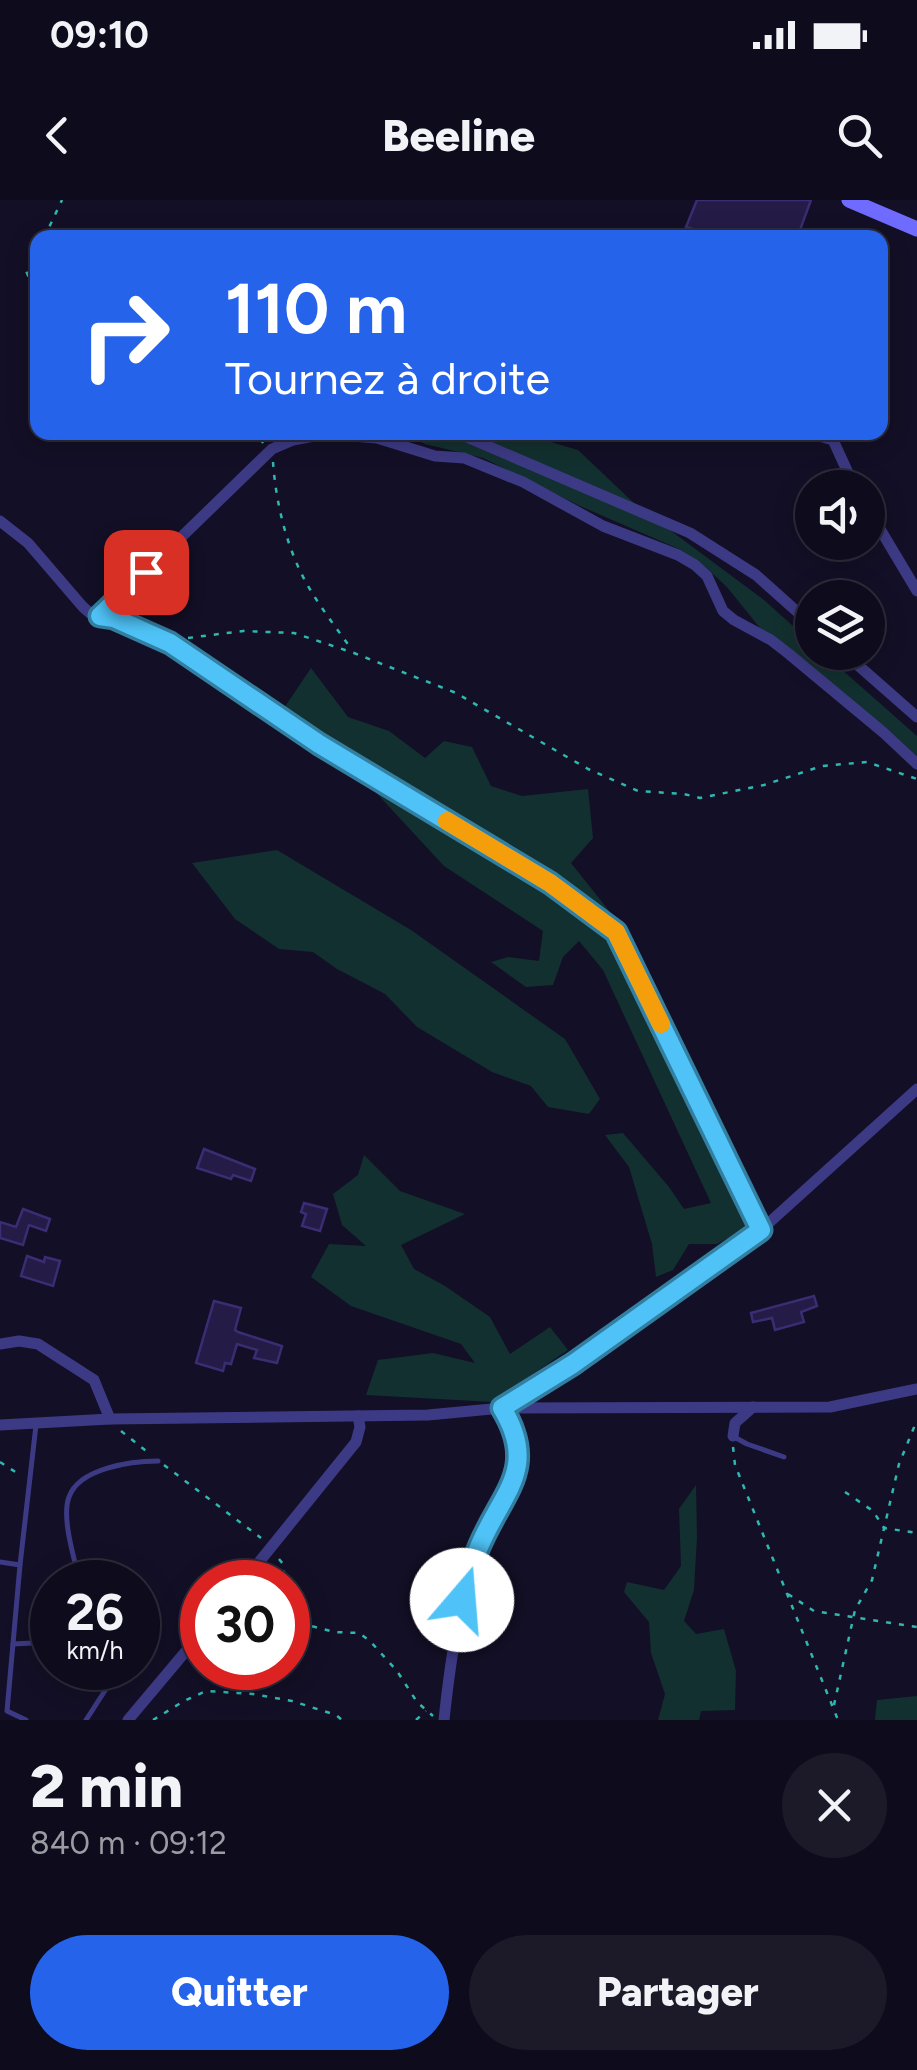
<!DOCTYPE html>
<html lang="fr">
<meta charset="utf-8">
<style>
body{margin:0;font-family:Figtree,sans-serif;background:#1c1929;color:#f1f3f6;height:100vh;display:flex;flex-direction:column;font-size:38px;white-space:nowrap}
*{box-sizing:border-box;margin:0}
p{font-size:32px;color:#9b9ba3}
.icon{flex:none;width:55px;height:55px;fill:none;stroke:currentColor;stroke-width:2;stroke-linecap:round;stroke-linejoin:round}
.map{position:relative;height:1520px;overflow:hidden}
.drawer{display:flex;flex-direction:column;background:#0e0b1c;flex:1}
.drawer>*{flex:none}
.banner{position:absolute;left:30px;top:30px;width:858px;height:210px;border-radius:20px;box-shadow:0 5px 25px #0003,0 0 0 2px #2e2b3b;background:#2563eb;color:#fff;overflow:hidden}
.controls{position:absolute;left:795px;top:270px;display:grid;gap:20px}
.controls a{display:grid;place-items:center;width:90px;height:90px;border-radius:50%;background:#0e0b1c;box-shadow:0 5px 25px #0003,0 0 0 2px #2e2b3b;font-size:50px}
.speed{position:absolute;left:30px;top:1360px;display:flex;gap:20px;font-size:50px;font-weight:700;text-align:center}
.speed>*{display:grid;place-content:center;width:130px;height:130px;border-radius:50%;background:#0e0b1c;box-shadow:0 5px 25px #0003,0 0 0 2px #2e2b3b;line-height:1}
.speed small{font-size:25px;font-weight:400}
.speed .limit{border:15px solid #d22;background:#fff;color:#111}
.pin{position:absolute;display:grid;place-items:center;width:85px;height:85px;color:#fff;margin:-42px;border-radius:20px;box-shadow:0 5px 15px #0006}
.me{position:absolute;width:110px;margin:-55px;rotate:18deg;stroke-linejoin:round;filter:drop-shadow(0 0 8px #0008)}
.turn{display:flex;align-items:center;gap:35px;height:210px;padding:0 30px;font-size:45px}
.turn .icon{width:130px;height:130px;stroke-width:2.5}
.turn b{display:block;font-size:70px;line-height:85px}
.round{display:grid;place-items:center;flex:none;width:105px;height:105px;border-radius:52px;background:#1c1929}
.headline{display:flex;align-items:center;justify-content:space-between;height:170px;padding:0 30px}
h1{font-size:60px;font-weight:800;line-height:75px}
.action{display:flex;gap:20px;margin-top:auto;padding:20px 30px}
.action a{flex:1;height:115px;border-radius:60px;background:#2563eb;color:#fff;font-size:40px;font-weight:800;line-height:115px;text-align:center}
.action a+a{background:#1c1929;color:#f1f3f6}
.status{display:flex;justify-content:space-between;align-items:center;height:70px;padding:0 50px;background:#0e0b1c;direction:ltr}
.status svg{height:28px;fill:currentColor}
header{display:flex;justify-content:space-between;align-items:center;height:130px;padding:0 30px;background:#0e0b1c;font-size:45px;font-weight:800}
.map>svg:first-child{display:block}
.green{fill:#12302f}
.building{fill:#241b47;stroke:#3b2d73;stroke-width:2.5}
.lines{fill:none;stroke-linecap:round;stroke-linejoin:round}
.path{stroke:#2fb8b0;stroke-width:2.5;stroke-dasharray:5 8;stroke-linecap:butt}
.lane{stroke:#3d3a85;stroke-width:5}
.street{stroke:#3d3a85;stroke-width:11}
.secondary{stroke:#6f6bff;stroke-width:15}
.route-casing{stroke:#337fa1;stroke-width:25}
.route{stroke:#4fc3f7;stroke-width:18}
.slow{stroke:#f59e0b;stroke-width:18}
</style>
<div class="status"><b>09:10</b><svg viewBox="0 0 49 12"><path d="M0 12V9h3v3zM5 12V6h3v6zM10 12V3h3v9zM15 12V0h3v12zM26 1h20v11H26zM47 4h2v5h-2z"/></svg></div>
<header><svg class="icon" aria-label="back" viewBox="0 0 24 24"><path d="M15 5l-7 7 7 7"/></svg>Beeline<svg class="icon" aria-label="search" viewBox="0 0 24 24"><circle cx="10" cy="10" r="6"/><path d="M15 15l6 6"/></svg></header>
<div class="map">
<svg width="917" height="1520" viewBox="0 0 917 1520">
<rect width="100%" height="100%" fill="#130f26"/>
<g class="green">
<path d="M403 233H555L551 242 578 250 635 304 764 400 812 443V452L823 453 917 536V557L889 530 760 428 727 387 703 365 679 349 580 306 483 258 425 244Z"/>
<path d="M311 468 348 517 389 531 425 558 444 541 472 547 491 586 522 596 588 589 593 638 571 663 630 737 764 1020 717 1044H689L673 1070 656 1077 652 1044 629 967 605 935 623 933 669 987 684 1009 711 1003 603 770 579 741 563 757 553 785 526 787 491 762 508 757 539 761 543 731 444 666 318 530 284 508Z"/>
<path d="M277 650 411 730 565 839 600 899 589 914 548 907 531 886 492 872 417 827 385 794 337 769 313 752 279 749 235 719 192 663Z"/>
<path d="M364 955 400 991 465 1014 401 1045 414 1069 445 1086 490 1117 510 1154 550 1127 568 1150 492 1202 366 1195 378 1160 433 1153 475 1163 461 1144 351 1106 311 1077 329 1044 366 1046 342 1025 333 994 358 975Z"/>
<path d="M696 1285 697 1337 694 1390 684 1421 696 1434 724 1429 736 1471 735 1510 701 1511 699 1520H658L665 1494 651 1453 649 1422 624 1392 627 1382 664 1390 681 1366 679 1309Z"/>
<path d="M917 1496V1520H875L877 1500Z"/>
</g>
<g class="building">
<path d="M697 0H811L797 38H721L686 27Z"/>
<path d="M204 949 255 969 251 981 233 975 231 979 197 968Z"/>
<path d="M304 1003 327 1009 320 1031 302 1026 306 1014 301 1012Z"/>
<path d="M23 1009 50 1019 46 1031 29 1025 23 1045 0 1038V1022L16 1027Z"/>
<path d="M27 1056 44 1062 45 1057 60 1061 53 1086 21 1076Z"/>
<path d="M814 1096 817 1106 801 1112 804 1122 775 1130 772 1118 753 1122 751 1113Z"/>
<path d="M214 1101 241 1108 235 1130 238 1132 282 1146 277 1163 254 1158 257 1150 237 1144 231 1164 225 1163 223 1171 196 1163Z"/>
</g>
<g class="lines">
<g class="path">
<path d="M44 38 62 0"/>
<path d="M38 49 26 71 38 98"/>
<path d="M249 232 264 243"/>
<path d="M273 262C276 305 288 354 311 391 323 411 338 430 352 450"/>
<path d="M188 438 243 431 294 433 354 453 456 493 588 569 638 591 684 594 700 598 764 585 822 566 867 562 917 579"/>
<path d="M121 1231 150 1254"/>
<path d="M733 1247 735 1265 838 1520"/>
<path d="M0 1262 20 1275"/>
<path d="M164 1265 261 1338"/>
<path d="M845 1292 873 1311 884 1328 917 1333"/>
<path d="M279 1359 283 1364 285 1382"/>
<path d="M788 1394 814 1411 917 1427"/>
<path d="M288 1405 289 1420 334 1432 359 1433 370 1441 397 1471 417 1502 433 1516"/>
<path d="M834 1505 855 1410 872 1380 899 1264 917 1220"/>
<path d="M153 1520 184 1501 206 1491 253 1494 292 1501 336 1515 342 1520"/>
<path d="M416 1520 426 1511"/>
</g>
<g class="lane">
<path d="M736 1238 747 1244 784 1257"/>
<path d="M0 1362 20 1365 36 1225"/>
<path d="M20 1365 7 1511 26 1520"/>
<path d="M80 1382C75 1361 61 1318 69 1297 79 1268 132 1261 158 1261"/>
<path d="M13 1444 52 1442"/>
<path d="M86 1520 106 1489"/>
</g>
<g class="street">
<path d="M455 232 690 333 756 375 812 425"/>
<path d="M806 232 833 240 855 288"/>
<path d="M868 309 917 391"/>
<path d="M0 321 28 343 83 407 90 413 114 418 170 443 319 543 551 683 616 732 761 1030"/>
<path d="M100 416 272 249 293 240 314 236H352L377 238 435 256 464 258 523 282 603 326 678 355 695 365 707 376 723 411 734 420 771 440 789 454 884 533 917 564"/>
<path d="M843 452 917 517"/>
<path d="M0 1144 19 1141 38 1144 94 1180 110 1219"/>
<path d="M0 1225 110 1219 428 1215 502 1208 573 1164 761 1030 917 889"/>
<path d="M733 1236 735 1223 753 1207"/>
<path d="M243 1382 356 1242 360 1227 358 1216"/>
<path d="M128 1520 202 1432"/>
<path d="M444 1520C450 1463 458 1406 478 1352 488 1323 511 1297 517 1267 522 1245 513 1226 502 1208L830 1207 917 1189"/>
</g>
<path class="secondary" d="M849 0 917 29"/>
</g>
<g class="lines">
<defs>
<path id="route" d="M146 372 100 416 114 418 170 443 319 544 550 683 616 732 761 1030 573 1164 502 1208C539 1269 502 1292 479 1347 472 1364 468 1383 462 1400"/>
</defs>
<use href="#route" class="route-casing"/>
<use href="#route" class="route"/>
<path class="slow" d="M447 621 550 683 616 732 661 824"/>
</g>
</svg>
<div class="controls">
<a><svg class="icon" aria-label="sound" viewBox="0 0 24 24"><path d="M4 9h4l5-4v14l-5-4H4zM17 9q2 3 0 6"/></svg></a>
<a><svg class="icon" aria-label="layers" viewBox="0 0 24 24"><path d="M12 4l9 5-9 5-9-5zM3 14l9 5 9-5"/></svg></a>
</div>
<div class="speed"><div>26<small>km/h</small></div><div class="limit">30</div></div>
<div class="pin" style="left:146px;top:372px;background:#d93025"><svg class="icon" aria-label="arrive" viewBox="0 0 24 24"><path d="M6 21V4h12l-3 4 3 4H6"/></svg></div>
<svg class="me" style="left:462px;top:1400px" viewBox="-20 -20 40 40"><circle r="19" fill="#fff"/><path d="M0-13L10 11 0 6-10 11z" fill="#4fc3f7"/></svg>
<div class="banner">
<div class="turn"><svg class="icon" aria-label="right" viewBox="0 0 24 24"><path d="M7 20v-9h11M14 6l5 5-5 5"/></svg><div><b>110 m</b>Tournez à droite</div></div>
</div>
</div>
<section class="drawer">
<div class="headline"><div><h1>2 min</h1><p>840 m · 09:12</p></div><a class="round"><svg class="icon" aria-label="close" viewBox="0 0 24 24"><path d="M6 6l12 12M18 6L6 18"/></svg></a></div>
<div class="action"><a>Quitter</a><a>Partager</a></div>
</section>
